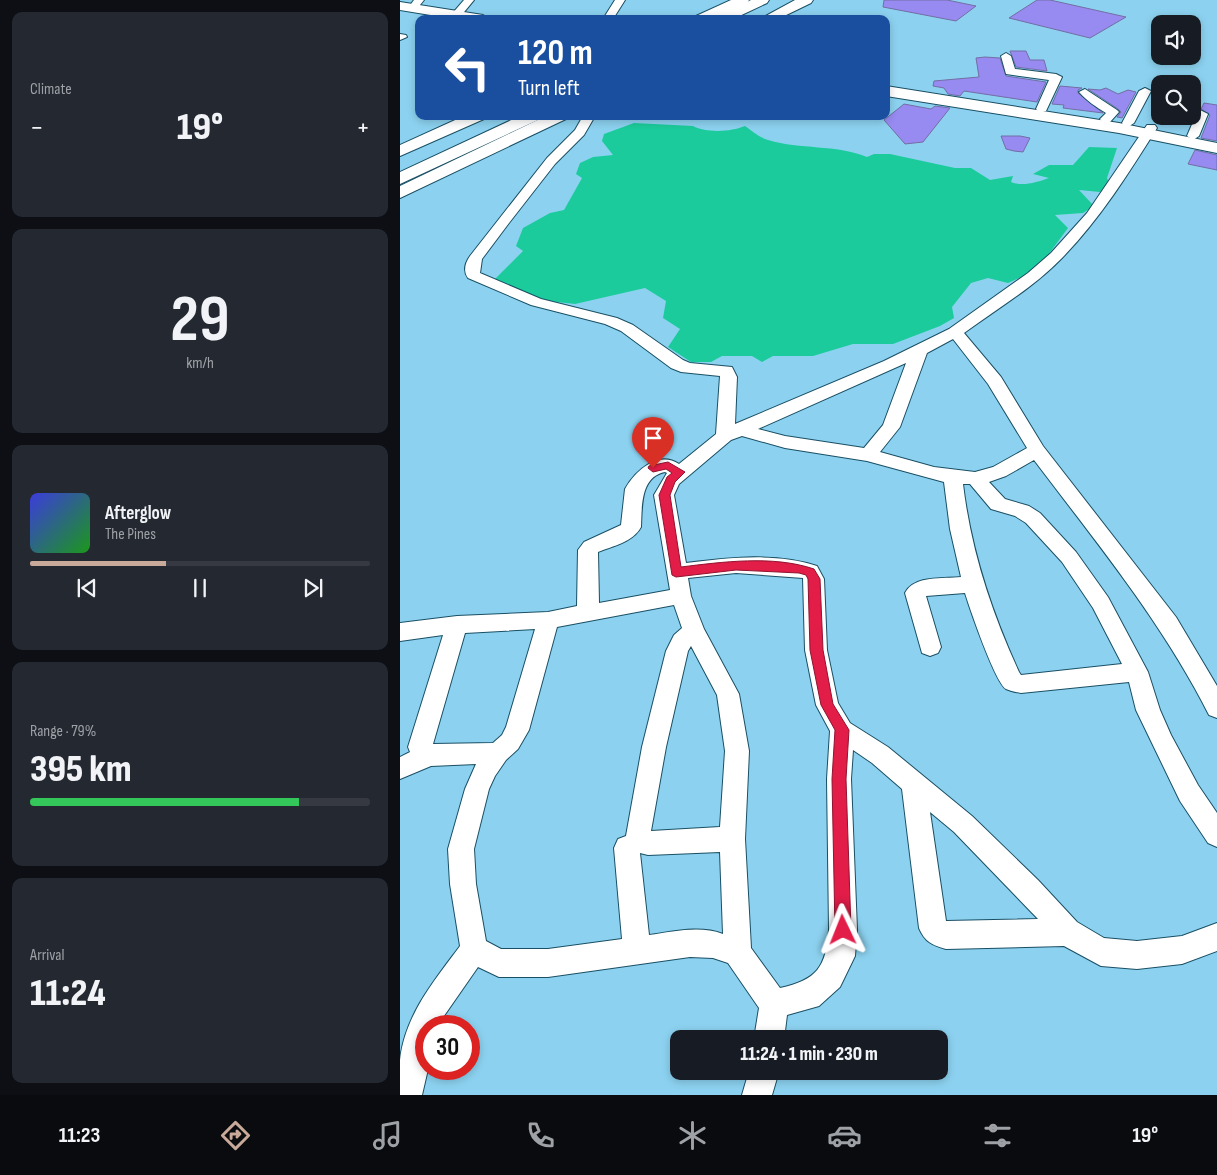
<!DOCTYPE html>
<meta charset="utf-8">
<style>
body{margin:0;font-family:"Sofia Sans Condensed",sans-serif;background:#242831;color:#f1f3f6;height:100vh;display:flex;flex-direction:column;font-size:19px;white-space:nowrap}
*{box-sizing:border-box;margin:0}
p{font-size:16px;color:#9ea1a6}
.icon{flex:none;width:28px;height:28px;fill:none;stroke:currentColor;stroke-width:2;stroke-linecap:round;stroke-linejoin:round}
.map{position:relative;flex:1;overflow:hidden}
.details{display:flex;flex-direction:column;gap:12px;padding:12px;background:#0d0f14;width:400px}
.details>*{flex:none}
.banner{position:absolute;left:15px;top:15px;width:475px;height:105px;border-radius:10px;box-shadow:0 2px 8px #0003;background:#1a4fa0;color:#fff;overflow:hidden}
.buttons{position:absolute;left:751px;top:15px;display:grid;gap:10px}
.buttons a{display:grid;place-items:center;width:50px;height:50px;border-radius:10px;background:#171b24;box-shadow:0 2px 8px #0003;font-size:25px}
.speed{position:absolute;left:15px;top:1015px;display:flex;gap:10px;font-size:25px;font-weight:700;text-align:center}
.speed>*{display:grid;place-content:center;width:65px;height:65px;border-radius:50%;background:#171b24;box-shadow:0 2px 8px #0003;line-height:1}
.speed .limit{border:8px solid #d22;background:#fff;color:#111}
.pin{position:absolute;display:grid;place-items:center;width:42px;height:42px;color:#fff;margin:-51px -21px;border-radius:50% 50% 50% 0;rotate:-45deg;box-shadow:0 0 5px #0007}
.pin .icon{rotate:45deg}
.me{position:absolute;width:55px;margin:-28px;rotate:358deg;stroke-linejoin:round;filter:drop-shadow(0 0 4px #0008)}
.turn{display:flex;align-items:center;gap:18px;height:105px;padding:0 20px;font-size:22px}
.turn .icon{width:65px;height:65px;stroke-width:2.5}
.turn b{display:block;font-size:35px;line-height:42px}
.big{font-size:38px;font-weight:800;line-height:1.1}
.details .card{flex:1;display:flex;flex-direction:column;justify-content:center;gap:8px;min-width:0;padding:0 18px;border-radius:10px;background:#242831}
.details .dial{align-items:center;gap:0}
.dial b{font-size:65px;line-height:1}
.song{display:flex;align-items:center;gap:15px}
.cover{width:60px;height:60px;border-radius:8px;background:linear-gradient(135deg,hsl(240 70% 55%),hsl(120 70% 35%))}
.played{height:5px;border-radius:2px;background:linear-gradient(90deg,#c9aa9a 40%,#363941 40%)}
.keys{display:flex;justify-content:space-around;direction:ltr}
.heat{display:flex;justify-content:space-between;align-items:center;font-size:28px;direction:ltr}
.charge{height:8px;border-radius:4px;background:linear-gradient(90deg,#34c759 79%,#363941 0)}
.trip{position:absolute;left:270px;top:1030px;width:278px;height:50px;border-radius:10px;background:#171b24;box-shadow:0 2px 8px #0003;font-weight:800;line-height:50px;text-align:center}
.dock{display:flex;height:80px;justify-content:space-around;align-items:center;background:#090b0e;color:#9ea1a6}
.dock .icon{width:35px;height:35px}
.dock .active{color:#c9aa9a}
.dock b{font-size:22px;color:#f1f3f6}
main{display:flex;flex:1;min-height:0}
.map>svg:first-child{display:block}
.water{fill:#1ccb9b}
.building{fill:#978af1;stroke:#736ea4}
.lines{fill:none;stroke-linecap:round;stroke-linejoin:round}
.street-casing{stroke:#194f64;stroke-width:2}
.secondary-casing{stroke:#194f64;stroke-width:2}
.primary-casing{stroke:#194f64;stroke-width:2}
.highway-casing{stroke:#194f64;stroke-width:2}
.street{fill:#fff;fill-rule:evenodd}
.secondary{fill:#fff;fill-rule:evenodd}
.primary{fill:#fff;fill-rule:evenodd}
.highway{fill:#fff;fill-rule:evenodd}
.route{fill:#e11d48;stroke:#92132f}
</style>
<main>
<section class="details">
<div class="card"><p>Climate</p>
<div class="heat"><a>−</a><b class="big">19°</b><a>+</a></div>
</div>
<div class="card dial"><b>29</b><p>km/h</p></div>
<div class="card">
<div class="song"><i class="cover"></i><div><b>Afterglow</b><p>The Pines</p></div></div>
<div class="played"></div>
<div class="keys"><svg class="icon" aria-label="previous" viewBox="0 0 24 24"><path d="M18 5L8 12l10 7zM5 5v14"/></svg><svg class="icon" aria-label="pause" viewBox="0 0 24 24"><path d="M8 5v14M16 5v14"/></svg><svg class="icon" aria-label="next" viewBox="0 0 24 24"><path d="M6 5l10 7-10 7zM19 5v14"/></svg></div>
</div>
<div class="card"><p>Range · 79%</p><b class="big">395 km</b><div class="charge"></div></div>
<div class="card"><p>Arrival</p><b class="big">11:24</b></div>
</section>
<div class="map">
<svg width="817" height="1095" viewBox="0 0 817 1095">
<rect width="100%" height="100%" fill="#8cd2f0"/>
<path class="water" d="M234,123L293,126C306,133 331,132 345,126C352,131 360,138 368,140C401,150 435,144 467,157L474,154H490L555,168H571L590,180L613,176L611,182C623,187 637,182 649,178L633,174L649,165H673L689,147L717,148L707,178L710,186L700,192L679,190L694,206L683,213L655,215L668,228L637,270L608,283L588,278L571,283L552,307L554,318L540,326L493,344H453L413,356H373L362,362L352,356H322L311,362H291L268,347L280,329L263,318L266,301L245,288L175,304L129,299L94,280L123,251L116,246L123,228L150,213L164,210L182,178L176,174L180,163L193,157L213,155L202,141L204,134Z"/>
<path class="building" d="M484,0H547L576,6L556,21L483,7Z
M637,0H650L726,17L690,38L609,18Z
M610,51H626L630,60H644L647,71L616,67Z
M585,57L600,58L606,76L646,82L637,102L564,91L560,96L548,94L544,88L533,86L534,81L579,77L576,58Z
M660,86L682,88L678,90V93L703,113L663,108L664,105L652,104Z
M706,88L718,94L728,90L736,92L722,118L717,117L721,112L718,109L688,89L700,90Z
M804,103L817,105V141L801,138L810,115L801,109Z
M504,104L531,109L535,106L550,108L523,142L505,144L484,120Z
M601,136H620L630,138L623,152L614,151L606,149Z
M795,150L817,155V170L788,164Z"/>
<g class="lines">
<g class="street-casing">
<path id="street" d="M14,0H24L16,10H10L8,8Z
M64,0H74L60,17H52L51,15Z
M215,0H225L213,19H203Z
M0,34L6,35L7,37L0,40Z
M606,53L611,56L615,69L656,74L662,77L646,111H638L636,109L649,80L606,74L601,56Z
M745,88L751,91L734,123L728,127L724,126L722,123L739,91Z
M685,89L717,110L719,112L710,122H702L700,119L706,113C696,107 687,101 679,92Z
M792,106L808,114L799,136L793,140L787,136L796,115L792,114Z
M183,116H195L184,135L155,164L109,223L82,259L80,273L141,299L217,318L233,325L283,360L290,363L332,367L337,377L335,424L484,361L549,329L628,273L651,253L687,213L747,125H755L757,128C728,174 700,219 662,258C634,287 597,309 564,333L601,377L643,446L776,617L817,686V718L809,715C762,622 696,542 634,460L606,476L589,482L605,499L629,506L640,513L676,552L708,597L748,672L760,710L771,735L798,785L817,813V847L808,843L780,801L736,710L729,682L621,693C616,692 610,691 606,689C595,682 570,609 565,593L526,596L541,647L538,653L530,656L522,653L505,593C514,575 543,579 561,577L550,529L544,482L467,461L385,448L342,436L331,440L279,484L274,495L286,563C328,558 376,552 417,566L424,579L427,650L438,703L450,723L488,747L572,816L638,880L677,922L704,938L737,941L782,936L817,923V951L782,964L737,969L701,966L664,946L546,949C532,945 525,942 519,928L502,789L472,763L453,750L451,779L457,930L455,956L440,987L419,1006L387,1015L384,1039H354L359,1008L328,963L313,958L290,957L148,977H99L78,967L37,1026H26V1069H28L22,1095H0C0,1084 0,1072 0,1060C5,1015 34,981 60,946L50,884L48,849L65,789L76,764L31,766L0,779V757L10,752L8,747L43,635L0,641V623L57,616L148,612L177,606L178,550L184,542L221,525L225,489C235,471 258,450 279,464L316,434L320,376L281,372L271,368L221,331L205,324L131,305L68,278C63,271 65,263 70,256L147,158L175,130ZM553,339L588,384L627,448L593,467L575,472L534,467L480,452L500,427L527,353ZM506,363L483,425L464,448L385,436L358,429ZM265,472L267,473L254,495L270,590L199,603L198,552C213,546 233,542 241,527C242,507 240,477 265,472ZM563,484H570L591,509L615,516L626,523L662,562L693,608L722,664L621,675L619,672C591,611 571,551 563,484ZM336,573L403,578L405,650L416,705L430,731L427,779L429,930C426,967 417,980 380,988L351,948L345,839L349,751L339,694L304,629L291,596L288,578ZM274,605L282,628L274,635L266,651L242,747L226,836L218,839L214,848L222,939L148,949H101L86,941L76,884L74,849L89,789L95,776L106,760L118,749L129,730L157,627ZM135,629L106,727L102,735L93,743L33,744L65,633ZM291,646L317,695L325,751L320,827L251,831L266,747L288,651ZM530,812L554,832L638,919L546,921ZM320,852L323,934C299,925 273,932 249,935L240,853L248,855Z
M349,1071H379L372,1095H342Z"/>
</g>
<g class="secondary-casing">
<path id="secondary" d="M331,0H349L347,3L313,19H294L296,16Z
M395,0H413L411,3L378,19H360Z
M64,116H86L84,119L0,156V145Z
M146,116H168L166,119L0,198V186Z"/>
</g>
<g class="primary-casing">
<path id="primary" d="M0,2L83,15L90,19H55L0,10Z
M486,86L719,123L817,143V153L719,133L486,96Z"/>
</g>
<g class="highway-casing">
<path id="highway" d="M351,0H369L367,3L333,19H315L317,16Z
M120,116H142L140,119L0,184V172Z"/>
</g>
<use href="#street" class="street"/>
<use href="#secondary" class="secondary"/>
<use href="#primary" class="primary"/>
<use href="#highway" class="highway"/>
</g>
<path class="route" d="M268,462L285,472L275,482L270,495L281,567C322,562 373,555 414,569L420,579L423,650L433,704L449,730L446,779L451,930L449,935L443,938L438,935L435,930L432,779L435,730L421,705L410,650L408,579L406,575L399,573L336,570L276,577L272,575L259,495L267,477L272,473L266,469L253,472L248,468L249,466Z"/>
</svg>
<div class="buttons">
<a><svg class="icon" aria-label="sound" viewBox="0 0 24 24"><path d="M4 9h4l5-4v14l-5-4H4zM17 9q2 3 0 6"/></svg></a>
<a><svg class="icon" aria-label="search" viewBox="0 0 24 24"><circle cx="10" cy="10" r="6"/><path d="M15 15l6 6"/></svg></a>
</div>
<div class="speed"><div class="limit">30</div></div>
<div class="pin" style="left:253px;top:468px;background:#d93025"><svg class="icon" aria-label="arrive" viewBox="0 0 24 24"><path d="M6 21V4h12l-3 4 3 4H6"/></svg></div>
<svg class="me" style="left:443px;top:930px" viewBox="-20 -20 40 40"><path d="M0-17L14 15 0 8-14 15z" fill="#e11d48" stroke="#fff" stroke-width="4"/></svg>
<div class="trip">11:24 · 1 min · 230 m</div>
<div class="banner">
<div class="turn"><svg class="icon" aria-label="left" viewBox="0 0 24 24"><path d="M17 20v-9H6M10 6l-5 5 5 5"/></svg><div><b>120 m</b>Turn left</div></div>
</div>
</div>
</main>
<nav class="dock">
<b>11:23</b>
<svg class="icon active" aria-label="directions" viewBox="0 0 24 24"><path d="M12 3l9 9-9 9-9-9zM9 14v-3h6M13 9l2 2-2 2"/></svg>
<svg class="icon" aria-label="music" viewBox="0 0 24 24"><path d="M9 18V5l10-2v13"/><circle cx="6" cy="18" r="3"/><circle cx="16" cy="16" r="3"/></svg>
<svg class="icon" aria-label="phone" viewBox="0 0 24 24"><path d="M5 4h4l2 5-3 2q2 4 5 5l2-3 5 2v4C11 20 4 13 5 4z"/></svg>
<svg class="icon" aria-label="climate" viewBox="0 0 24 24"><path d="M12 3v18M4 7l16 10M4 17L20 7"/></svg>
<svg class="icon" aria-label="car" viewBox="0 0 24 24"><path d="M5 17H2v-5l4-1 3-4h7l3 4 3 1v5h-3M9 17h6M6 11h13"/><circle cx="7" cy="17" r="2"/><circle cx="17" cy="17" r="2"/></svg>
<svg class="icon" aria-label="filters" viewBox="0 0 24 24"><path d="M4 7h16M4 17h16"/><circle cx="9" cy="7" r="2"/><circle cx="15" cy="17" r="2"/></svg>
<b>19°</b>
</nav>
